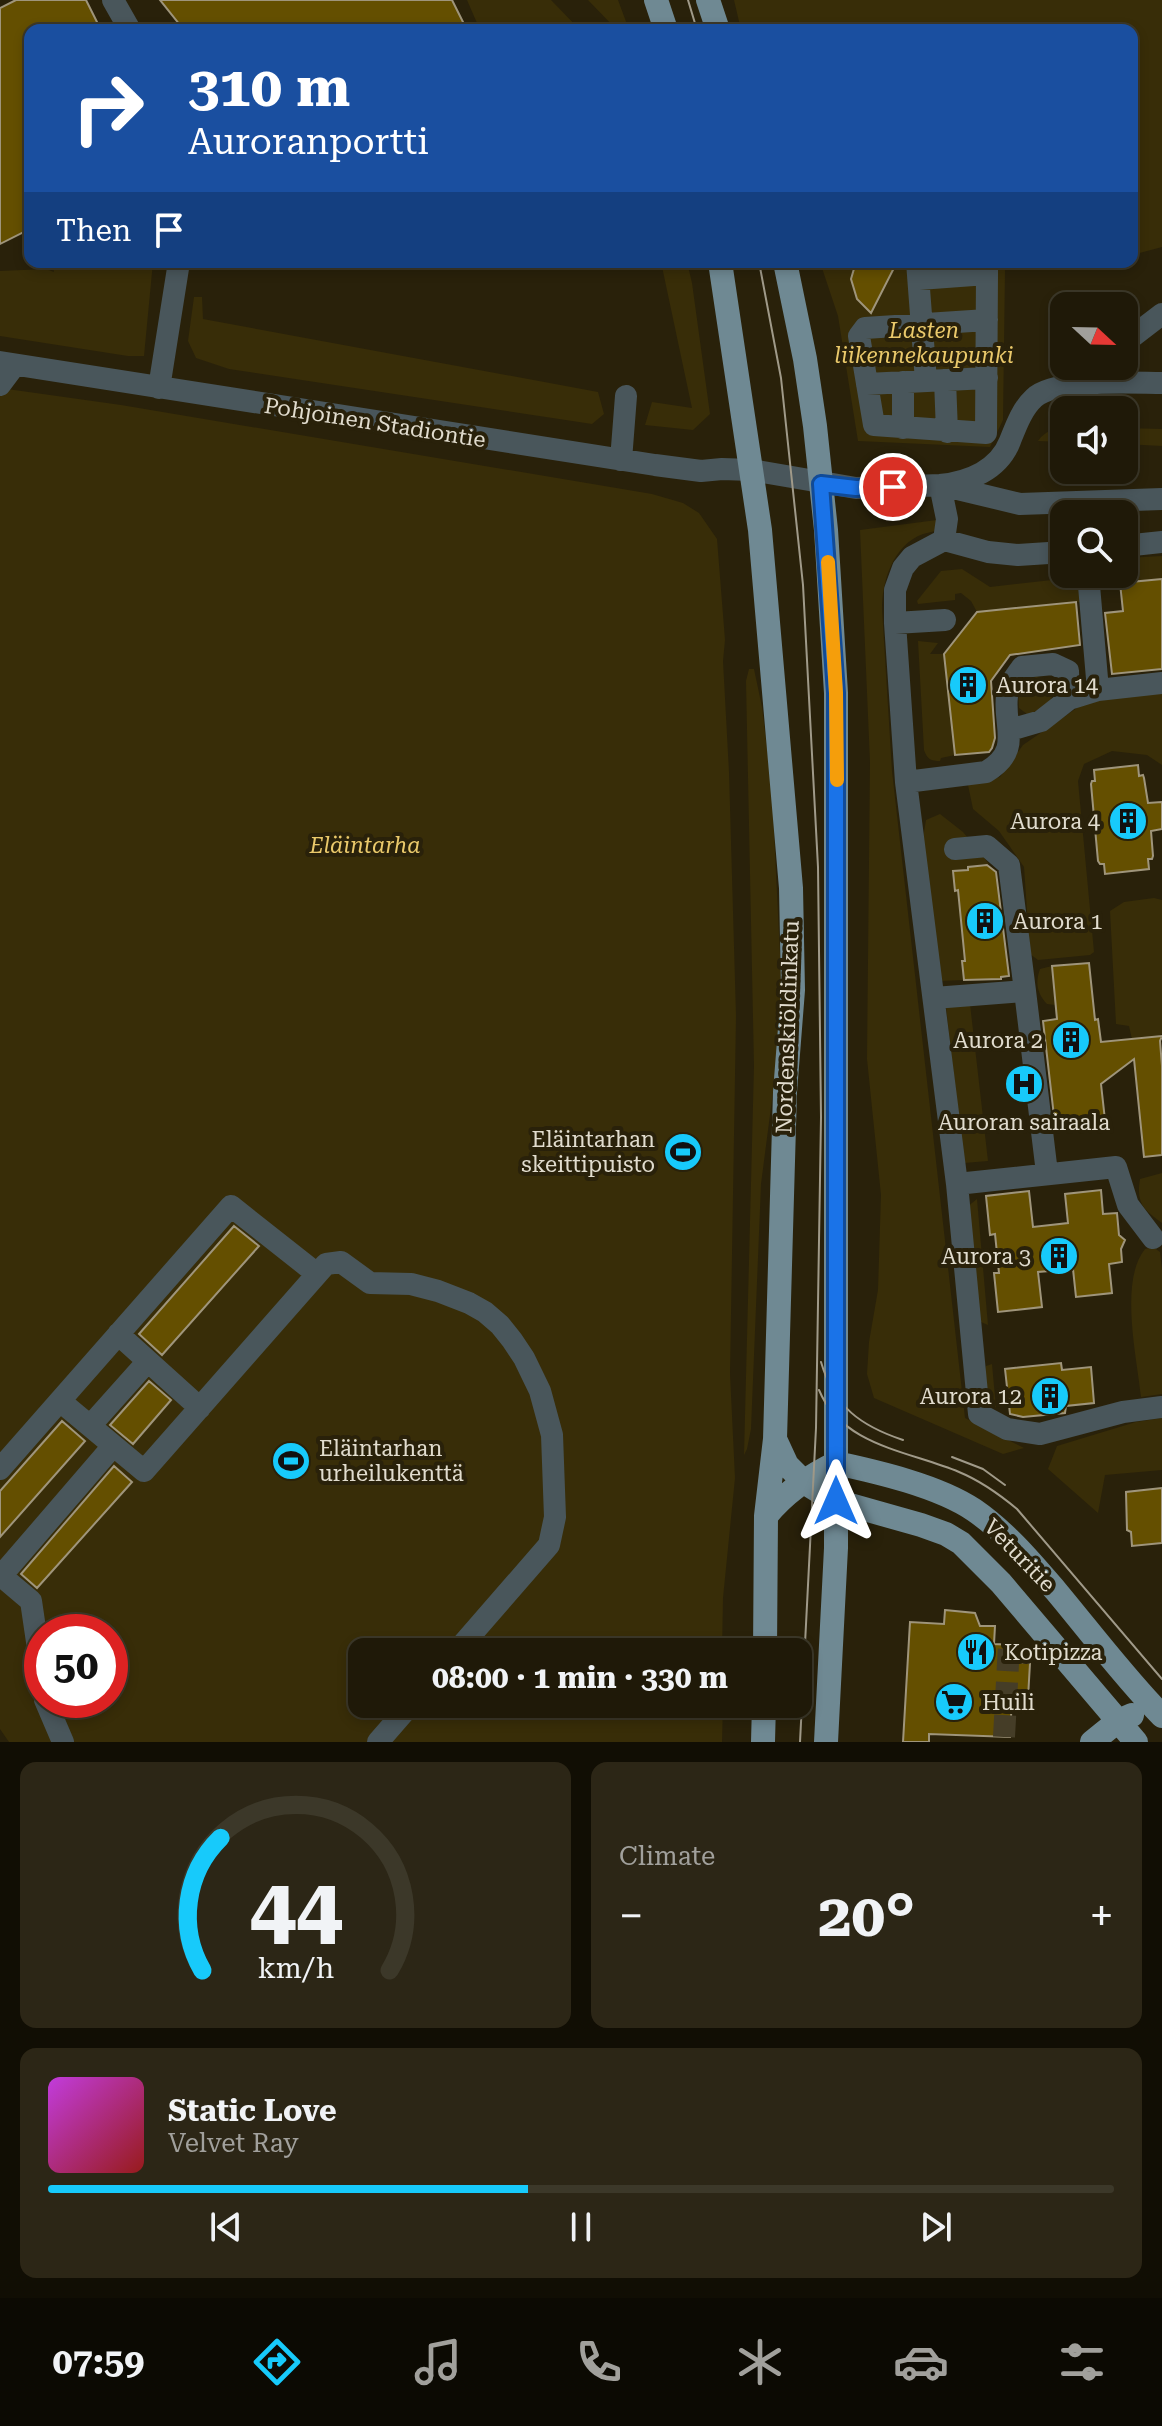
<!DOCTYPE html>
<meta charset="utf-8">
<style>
body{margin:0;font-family:"Roboto Serif",serif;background:#2c2616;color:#f1f3f6;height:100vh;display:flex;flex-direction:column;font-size:30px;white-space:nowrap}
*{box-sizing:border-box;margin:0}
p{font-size:26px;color:#a1a09c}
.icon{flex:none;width:44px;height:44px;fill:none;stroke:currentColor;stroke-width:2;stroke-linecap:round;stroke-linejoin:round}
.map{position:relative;height:1742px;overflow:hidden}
.sheet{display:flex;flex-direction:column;gap:20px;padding:20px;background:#110e04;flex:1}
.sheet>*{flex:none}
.top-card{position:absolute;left:24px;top:24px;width:1114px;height:244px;border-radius:16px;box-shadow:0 4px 12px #0003,0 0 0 2px #3c3829;background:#1a4fa0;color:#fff;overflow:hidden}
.needle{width:52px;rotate:112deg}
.tools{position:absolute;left:1050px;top:292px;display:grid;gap:16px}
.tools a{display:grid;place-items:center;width:88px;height:88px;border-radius:16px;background:#1f1908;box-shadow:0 4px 12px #0003,0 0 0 2px #3c3829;font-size:40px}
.speed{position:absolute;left:24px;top:1614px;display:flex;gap:16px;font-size:40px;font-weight:700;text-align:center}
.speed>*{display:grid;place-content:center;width:104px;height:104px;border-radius:50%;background:#1f1908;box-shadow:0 4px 12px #0003,0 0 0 2px #3c3829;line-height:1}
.speed .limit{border:12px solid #d22;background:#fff;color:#111}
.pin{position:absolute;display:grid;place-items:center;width:68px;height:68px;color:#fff;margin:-34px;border:4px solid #fff;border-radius:50%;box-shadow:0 2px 8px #0007}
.me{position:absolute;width:88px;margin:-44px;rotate:0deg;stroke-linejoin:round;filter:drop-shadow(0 0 6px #0008)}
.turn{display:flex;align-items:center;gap:28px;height:168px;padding:0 32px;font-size:36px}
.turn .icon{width:104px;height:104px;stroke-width:2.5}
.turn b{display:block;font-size:56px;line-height:68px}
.then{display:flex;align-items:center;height:76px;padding:0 32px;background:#0003;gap:16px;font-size:30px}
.big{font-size:60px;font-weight:700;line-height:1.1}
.sheet .widget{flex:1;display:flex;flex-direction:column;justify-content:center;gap:12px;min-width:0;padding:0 28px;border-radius:16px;background:#2c2616}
.sheet .dial{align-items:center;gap:0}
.dial svg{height:208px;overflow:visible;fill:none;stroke:#3c3829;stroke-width:7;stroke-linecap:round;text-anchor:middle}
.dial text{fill:#f1f3f6;stroke:none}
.song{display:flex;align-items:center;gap:24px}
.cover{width:96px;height:96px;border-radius:12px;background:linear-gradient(135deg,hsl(290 70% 55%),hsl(0 70% 35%))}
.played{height:8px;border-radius:4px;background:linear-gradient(90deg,#17cafb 45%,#3c3829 45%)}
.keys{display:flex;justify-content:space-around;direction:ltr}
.heat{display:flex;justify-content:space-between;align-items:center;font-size:44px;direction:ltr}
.sheet .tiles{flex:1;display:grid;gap:20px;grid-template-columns:1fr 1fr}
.widget:last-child{grid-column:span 2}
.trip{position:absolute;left:348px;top:1638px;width:464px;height:80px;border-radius:16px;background:#1f1908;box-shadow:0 4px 12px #0003,0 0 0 2px #3c3829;font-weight:700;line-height:80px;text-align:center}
.tab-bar{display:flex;height:128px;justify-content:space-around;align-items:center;background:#0c0a03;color:#a1a09c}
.tab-bar .icon{width:56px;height:56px}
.tab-bar .selected{color:#17cafb}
.tab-bar b{font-size:36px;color:#f1f3f6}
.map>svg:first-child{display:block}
.green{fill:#382d08;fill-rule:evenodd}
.building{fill:#644f00;stroke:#9f957b;stroke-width:2}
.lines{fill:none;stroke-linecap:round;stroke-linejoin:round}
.minor-tunnel{stroke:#453d27;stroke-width:22;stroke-dasharray:22 11;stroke-linecap:butt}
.minor{stroke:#49565b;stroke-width:22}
.major{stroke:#6f8993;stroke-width:24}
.tram{stroke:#a09a89;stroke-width:2}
.route-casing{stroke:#114b97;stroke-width:20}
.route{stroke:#1a73e8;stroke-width:14}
.slow{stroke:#f59e0b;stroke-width:14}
.labels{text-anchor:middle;stroke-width:8;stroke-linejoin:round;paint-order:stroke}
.park-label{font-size:22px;font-style:italic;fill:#eac96b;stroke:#29210a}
.street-label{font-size:22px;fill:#e1dcce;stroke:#29210a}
.poi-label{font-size:22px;fill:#e1dcce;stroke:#29210a;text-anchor:start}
</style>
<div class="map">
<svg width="1162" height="1742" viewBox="0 0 1162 1742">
<rect width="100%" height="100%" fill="#29210a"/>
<path class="green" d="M467,0H551L580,30H480Z
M588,0H618L628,27L617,30Z
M734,0H1162V247L1132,255V30H741Z
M52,262H153L144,356H128L0,336V271L46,269L54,272Z
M661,262H687L692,283L710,414L693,430L645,425L652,402L692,408Z
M820,262H1056H1040L1005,270L1003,420L990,447L858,441L838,316Z
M194,297H202L203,319L598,392L604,414L592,424L229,369L196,358L188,341Z
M0,388L121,405L652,494L683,503L699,513L717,539L725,640L723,661L729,772L736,1016L730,1374L735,1478L723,1598L722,1652H362V1704H723L722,1742H9L0,1729ZM42,1632H110V1700H42Z
M1064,428V442L1038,441C1045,431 1053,429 1064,428Z
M1124,428L1162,429V446L1124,444Z
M937,520L935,531C931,532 927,533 923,534C893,545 882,581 882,609L892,771L965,1418L1024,1448L1003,1454L874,1398L867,1374L869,1342L878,1290L881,1195L867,1059L870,762L860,530Z
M1162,556V579L1120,583L1119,574H1124L1125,558Z
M962,569L990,587L1079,577L1080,602L977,612L971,601L961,593L955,594V600L918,604L917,601L941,571Z
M918,641L938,643L930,654H944L955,755L941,758L940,761C931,761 927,759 924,750Z
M749,669H754L762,707L772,791L781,975L780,1038L761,1184L751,1429L747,1449L744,1455L754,1066L746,681Z
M1036,676C1070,684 1049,710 1027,714L1019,708C1018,688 1016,684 1036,676Z
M1162,691V765L1147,755L1112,751L1084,764L1078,781L1094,952L1090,955L1038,960L1030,954L1024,867L999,831L973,809L968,785L1000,777L1023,745L1090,699Z
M940,814L963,832L989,864L969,866L955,890H958L965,961H962L964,980L939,981L922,844L926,820Z
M1154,898L1162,900V1034L1159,1036L1132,1039L1129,1026L1116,1024L1110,911L1124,902Z
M1052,966L1055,1005L1047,1004C1037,993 1035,983 1040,969Z
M970,1004L988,1161L964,1163L946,1007Z
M1162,1173V1223C1143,1209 1136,1203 1140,1179Z
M977,1199L988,1325L981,1322L977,1316L967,1207Z
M1153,1247L1160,1252L1162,1270V1394L1141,1397C1137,1358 1119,1281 1145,1249Z
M992,1364L996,1408C987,1395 983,1381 986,1366Z
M1162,1418V1470L1105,1475L1098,1513L1048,1469L1057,1446L1136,1422Z"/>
<path class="building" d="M16,0H86L101,30H30V229L0,244V8Z
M160,0H452L467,30H184Z
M856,262H897L871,313L857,299L851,279Z
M1162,579V669L1112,674L1105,613L1123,611L1120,583Z
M1076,602L1080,645L1010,655L991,681L995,738L992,748L989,752L955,755L944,654L977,612Z
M1138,765L1139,776L1143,775L1144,778L1148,803L1162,802V829L1151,831L1153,856L1152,859H1148L1149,869L1105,874L1104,864H1100L1098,861L1091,784L1092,781H1095L1094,770Z
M987,865L996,872L1009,976L1001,977V979L964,980L962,961H965L958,890L955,891L953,871L968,870V867Z
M1089,963L1095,1020L1098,1019L1101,1042L1162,1036L1160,1041L1162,1066V1155L1144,1157L1134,1059L1101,1084L1105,1120L1055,1125L1043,1021L1057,1019L1052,966Z
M1101,1190L1103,1214L1117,1213L1119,1235L1125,1240L1121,1249L1122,1262L1109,1264L1112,1293L1076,1297L1073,1269L1038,1272L1042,1307L998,1312L994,1273H999L995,1234L990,1235L986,1196L1029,1191L1033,1227L1068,1223L1065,1194Z
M234,1226L259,1246L162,1355L139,1334Z
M1061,1363L1062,1370L1091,1367L1094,1403L1066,1406L1065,1413L1023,1417L1010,1414L1005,1369Z
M149,1381L171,1400L133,1444L110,1425Z
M62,1421L85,1441L0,1537V1491Z
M114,1466L132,1482L37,1588L21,1574Z
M1162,1488V1543L1132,1546L1131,1532L1127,1530L1126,1492Z
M945,1610L975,1613L980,1626H995L994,1644L1015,1645V1662L1030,1663L1028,1698L1012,1697L1010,1737L929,1734V1742H903L910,1622L944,1624Z"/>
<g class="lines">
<path class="minor-tunnel" d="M1004,1737L1009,1645"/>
<path class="minor" d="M113,0L130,30
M917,262L926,381
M987,262V274L986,433L874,425L859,336L865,328L987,320
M919,279L987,274
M1124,343L1162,314
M0,362L655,465L701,471L722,469L751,470L856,488L940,485C969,482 999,470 1010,441C1016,426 1022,409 1034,398C1055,378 1133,383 1162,383
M945,380L947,432
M903,382V428
M867,384L987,378
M0,385L15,365
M159,388L179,262
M621,460L626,396
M940,485L947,519L944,540L912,557L903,568L895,590V623L906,782L957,1184L979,1414L1007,1429L1040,1434L1123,1412L1162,1407
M945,486L1020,504L1162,499
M944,540L988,552L1018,555L1064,552
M1124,546L1162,542
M1088,574L1098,690
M895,623L945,620
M1010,730L1041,721L1069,699L1098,690L1162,683
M906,782L986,772C1023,750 1003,727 1007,696C1008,685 1016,676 1022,667L1053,664L1068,671L1069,699
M955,849L987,846L1009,865L1025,991
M934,998L1025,991L1047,1173
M957,1184L1116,1167L1128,1205L1153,1238
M118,1334L200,1408
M60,1401L144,1471L326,1264L341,1262L370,1283L411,1284L438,1291L469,1303L485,1312L500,1325L512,1340L524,1358L540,1391L552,1435L555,1517L549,1545L456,1652
M90,1426L148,1361
M0,1469L231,1206L317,1274
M0,1575L31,1601L42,1676
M1,1576L113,1446
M45,1700L63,1742
M378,1742L411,1704"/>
<path class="major" d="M656,0L666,30
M708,0L718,30
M720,262L760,530L791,888L793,990L785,1092L775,1439L766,1516L765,1652
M785,262L805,359L815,426L826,530L836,693V1548L826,1742
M775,1439L787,1465L804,1482L820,1492L836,1501L921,1525L946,1534L961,1543L1001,1583L1136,1742
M766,1516C785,1493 809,1476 836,1463C878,1472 938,1486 974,1510C1006,1532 1031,1562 1056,1591C1091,1633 1124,1677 1162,1716
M763,1742L764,1704
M1092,1742L1118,1721L1132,1715"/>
<path class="tram" d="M688,0L697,30
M759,262L781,378L803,585L818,867L821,1117L816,1428L800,1742
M821,1362C834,1407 861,1426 903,1440
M819,1390C842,1446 909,1451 959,1472C981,1481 999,1494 1017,1509L1162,1679
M952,1457L983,1469L1005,1485"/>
</g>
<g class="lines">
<g class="route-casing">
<path id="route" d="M836,1501V693L821,484L856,488L893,487"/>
</g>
<use href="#route" class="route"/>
<path class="slow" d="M828,562L836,693L837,780"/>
</g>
<defs>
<g id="building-disc" transform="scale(2)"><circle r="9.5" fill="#17cafb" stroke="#29210a"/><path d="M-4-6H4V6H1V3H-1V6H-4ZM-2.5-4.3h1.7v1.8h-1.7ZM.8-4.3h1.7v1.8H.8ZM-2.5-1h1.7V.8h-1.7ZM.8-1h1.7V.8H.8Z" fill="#111"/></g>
<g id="hospital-disc" transform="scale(2)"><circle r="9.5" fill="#17cafb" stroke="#29210a"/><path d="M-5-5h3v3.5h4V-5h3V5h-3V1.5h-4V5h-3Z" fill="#111"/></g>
<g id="stadium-disc" transform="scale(2)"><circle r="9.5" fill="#17cafb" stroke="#29210a"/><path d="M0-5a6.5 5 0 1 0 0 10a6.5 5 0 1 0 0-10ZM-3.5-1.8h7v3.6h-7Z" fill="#111"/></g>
<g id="restaurant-disc" transform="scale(2)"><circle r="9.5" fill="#17cafb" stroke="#29210a"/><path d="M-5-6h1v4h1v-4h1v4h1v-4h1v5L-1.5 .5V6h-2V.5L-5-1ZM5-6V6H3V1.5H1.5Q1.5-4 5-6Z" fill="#111"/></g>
<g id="supermarket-disc" transform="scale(2)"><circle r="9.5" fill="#17cafb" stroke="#29210a"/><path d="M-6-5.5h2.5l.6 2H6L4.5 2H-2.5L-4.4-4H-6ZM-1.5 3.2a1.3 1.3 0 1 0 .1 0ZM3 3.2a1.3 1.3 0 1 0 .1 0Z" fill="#111"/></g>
</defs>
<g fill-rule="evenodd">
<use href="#building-disc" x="968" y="685"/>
<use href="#building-disc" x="1128" y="821"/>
<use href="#building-disc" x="985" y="921"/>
<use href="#building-disc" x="1071" y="1040"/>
<use href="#hospital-disc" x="1024" y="1084"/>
<use href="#stadium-disc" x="683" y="1152"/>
<use href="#building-disc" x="1059" y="1256"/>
<use href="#building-disc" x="1050" y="1396"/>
<use href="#stadium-disc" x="291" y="1461"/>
<use href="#restaurant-disc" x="976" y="1652"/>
<use href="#supermarket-disc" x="954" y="1702"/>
</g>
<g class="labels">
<g class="park-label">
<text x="924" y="338">Lasten<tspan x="924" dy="25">liikennekaupunki</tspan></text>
<text x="365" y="853">Eläintarha</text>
</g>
<g class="street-label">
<text transform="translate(375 422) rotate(9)" y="8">Pohjoinen Stadiontie</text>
<text transform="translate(787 1027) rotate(-88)" y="8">Nordenskiöldinkatu</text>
<text transform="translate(1020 1555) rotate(46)" y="8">Veturitie</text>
</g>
<g class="poi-label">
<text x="996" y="693">Aurora 14</text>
<text x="1100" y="829" text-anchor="end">Aurora 4</text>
<text x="1013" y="929">Aurora 1</text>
<text x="1043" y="1048" text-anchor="end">Aurora 2</text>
<text x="1024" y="1130" text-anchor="middle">Auroran sairaala</text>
<text x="655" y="1147" text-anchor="end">Eläintarhan<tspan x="655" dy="25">skeittipuisto</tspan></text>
<text x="1031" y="1264" text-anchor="end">Aurora 3</text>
<text x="1022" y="1404" text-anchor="end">Aurora 12</text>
<text x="319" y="1456">Eläintarhan<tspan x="319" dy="25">urheilukenttä</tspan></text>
<text x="1004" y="1660">Kotipizza</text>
<text x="982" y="1710">Huili</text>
</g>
</g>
</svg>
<div class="tools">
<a><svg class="needle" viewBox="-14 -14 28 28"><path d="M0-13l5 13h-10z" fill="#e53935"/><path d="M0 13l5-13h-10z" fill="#a1a09c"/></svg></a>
<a><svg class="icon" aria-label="sound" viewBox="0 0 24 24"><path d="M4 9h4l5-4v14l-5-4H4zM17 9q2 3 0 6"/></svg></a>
<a><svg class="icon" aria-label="search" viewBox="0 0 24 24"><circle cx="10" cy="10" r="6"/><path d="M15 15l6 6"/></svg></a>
</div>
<div class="speed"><div class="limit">50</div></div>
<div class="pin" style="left:893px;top:487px;background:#d93025"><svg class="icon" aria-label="arrive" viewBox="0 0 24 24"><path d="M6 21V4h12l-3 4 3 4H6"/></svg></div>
<svg class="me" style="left:836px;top:1501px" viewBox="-20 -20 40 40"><path d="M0-17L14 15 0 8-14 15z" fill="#1a73e8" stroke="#fff" stroke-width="4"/></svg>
<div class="trip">08:00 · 1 min · 330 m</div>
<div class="top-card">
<div class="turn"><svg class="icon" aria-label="right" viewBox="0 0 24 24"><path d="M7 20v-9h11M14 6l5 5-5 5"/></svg><div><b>310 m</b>Auroranportti</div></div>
<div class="then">Then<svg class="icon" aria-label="arrive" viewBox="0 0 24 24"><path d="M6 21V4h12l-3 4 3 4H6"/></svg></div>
</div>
</div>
<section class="sheet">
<div class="tiles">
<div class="widget dial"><svg viewBox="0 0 100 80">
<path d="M14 69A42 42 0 1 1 86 69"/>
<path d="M14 69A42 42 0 0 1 21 18" stroke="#17cafb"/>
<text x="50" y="56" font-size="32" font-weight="700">44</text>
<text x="50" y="72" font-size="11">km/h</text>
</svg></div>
<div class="widget"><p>Climate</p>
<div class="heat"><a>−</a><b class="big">20°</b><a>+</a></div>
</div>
<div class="widget">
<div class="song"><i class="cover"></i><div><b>Static Love</b><p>Velvet Ray</p></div></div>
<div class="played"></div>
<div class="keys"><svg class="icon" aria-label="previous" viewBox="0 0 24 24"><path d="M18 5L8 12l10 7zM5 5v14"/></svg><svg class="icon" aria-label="pause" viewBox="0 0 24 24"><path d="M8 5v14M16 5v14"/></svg><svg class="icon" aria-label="next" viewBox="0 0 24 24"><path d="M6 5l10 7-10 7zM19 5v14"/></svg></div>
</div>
</div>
</section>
<nav class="tab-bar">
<b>07:59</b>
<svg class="icon selected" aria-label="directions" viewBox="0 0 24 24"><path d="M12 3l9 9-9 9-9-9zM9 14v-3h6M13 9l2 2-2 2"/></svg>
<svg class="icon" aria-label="music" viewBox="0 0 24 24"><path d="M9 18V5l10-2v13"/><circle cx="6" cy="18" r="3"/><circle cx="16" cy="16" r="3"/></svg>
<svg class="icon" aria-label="phone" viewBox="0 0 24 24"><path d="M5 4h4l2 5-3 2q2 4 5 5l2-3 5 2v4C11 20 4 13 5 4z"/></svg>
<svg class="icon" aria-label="climate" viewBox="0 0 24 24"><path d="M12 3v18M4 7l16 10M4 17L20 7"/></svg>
<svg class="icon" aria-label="car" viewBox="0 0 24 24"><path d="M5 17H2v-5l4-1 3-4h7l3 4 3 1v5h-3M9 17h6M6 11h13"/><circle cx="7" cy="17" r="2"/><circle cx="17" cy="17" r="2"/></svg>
<svg class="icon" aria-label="filters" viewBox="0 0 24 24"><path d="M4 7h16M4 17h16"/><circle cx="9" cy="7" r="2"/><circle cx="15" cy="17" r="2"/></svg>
</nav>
